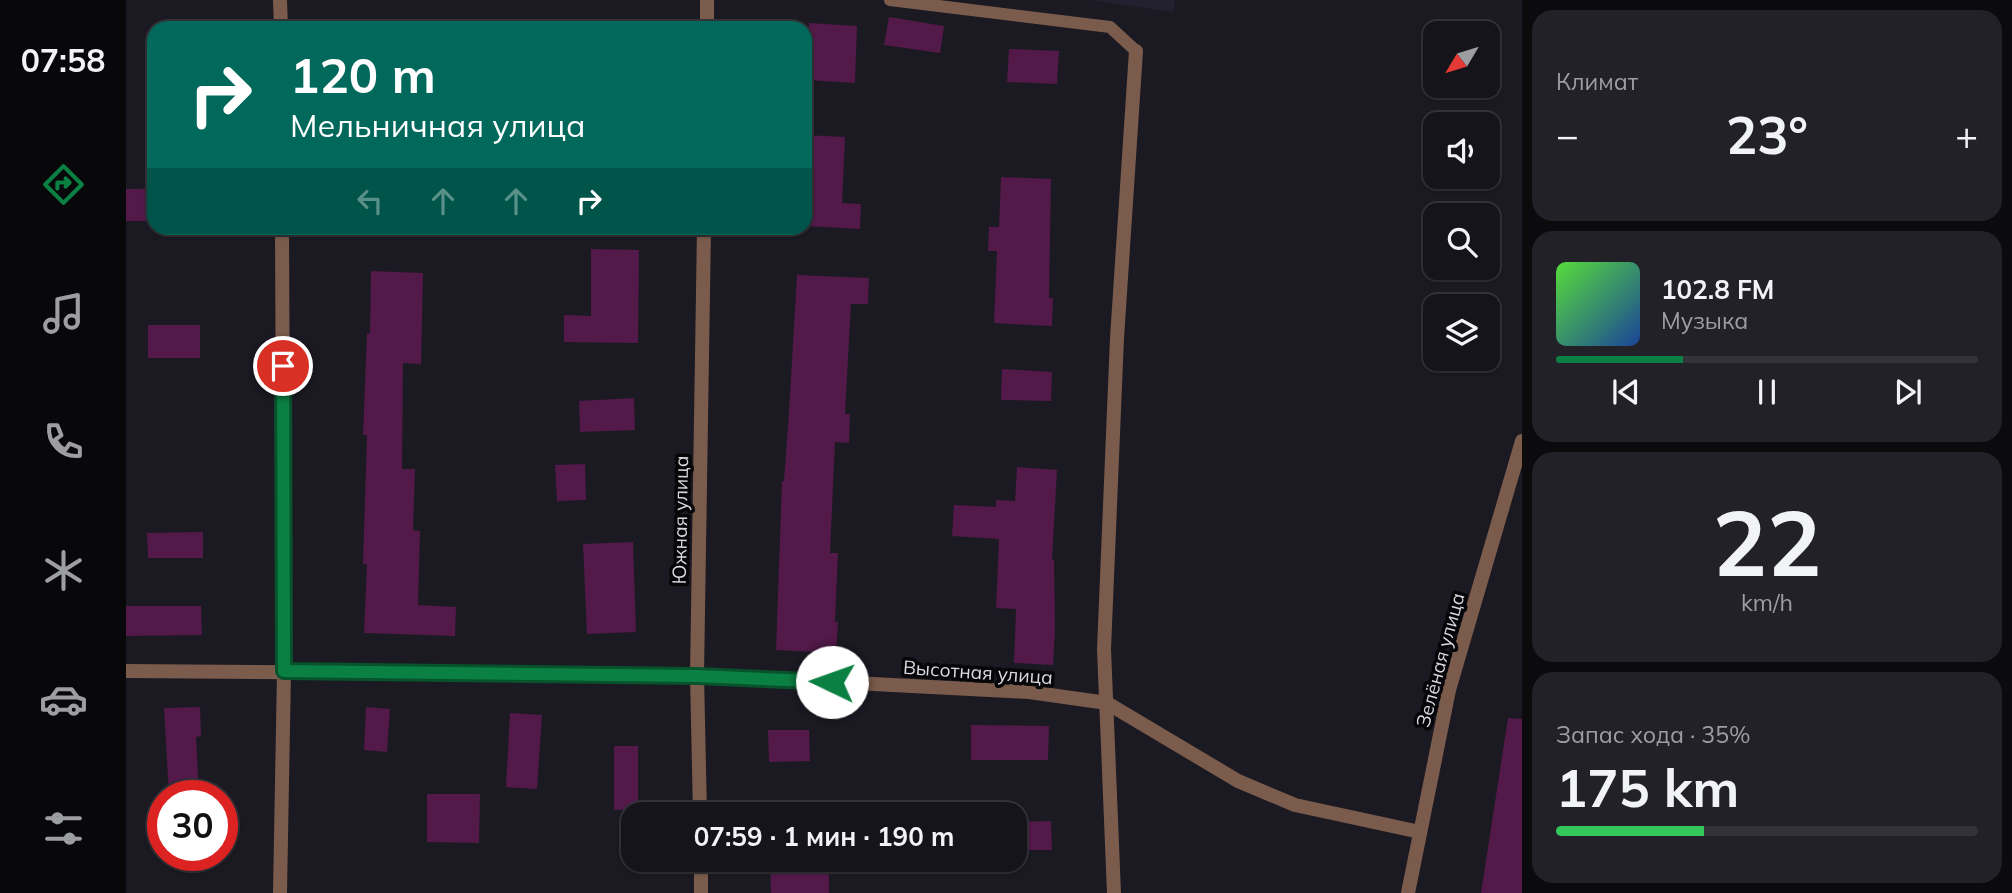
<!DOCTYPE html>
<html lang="ru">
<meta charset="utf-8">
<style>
body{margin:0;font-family:Mulish,sans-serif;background:#212127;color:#f1f3f6;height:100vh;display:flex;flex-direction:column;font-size:26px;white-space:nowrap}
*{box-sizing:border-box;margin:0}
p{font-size:23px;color:#9d9ea2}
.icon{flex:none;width:38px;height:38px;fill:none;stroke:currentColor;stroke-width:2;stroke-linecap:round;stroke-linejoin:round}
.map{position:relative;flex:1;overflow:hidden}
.sheet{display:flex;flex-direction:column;gap:10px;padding:10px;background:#0b0b0e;width:490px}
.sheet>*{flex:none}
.hud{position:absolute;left:21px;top:21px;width:665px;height:214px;border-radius:21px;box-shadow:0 2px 5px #0004,0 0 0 2px #333339;background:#00695c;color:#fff;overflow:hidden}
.needle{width:46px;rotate:232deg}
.controls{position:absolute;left:1297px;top:21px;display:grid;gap:14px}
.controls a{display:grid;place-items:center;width:77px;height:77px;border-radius:14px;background:#14141a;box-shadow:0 2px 5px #0004,0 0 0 2px #333339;font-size:35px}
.speed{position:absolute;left:21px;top:780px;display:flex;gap:14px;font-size:35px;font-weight:700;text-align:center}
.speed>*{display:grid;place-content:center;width:91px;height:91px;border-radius:50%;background:#14141a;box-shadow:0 2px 5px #0004,0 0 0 2px #333339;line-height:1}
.speed .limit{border:10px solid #d22;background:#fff;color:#111}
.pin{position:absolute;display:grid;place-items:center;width:60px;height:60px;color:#fff;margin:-30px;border:4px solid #fff;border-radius:50%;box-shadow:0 2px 7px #0007}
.me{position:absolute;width:77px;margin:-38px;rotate:273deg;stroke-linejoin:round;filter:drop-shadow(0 0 5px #0008)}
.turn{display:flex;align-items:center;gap:24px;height:147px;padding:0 28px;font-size:32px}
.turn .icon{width:91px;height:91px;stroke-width:2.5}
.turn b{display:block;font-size:49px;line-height:60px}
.lanes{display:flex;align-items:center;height:66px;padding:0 28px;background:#0003;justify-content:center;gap:35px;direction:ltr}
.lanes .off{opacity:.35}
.big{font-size:52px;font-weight:700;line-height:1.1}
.sheet .tile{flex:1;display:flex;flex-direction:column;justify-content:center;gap:10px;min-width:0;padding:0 24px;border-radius:21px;background:#212127}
.sheet .dial{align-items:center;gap:0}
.dial b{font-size:91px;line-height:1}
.song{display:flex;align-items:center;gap:21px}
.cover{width:84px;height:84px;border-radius:10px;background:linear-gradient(135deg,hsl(110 70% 55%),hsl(220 70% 35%))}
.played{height:7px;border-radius:4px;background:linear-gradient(90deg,#0b8043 30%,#333339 30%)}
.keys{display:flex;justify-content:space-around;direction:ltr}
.heat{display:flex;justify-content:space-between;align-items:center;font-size:38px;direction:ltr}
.charge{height:10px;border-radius:5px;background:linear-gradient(90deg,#34c759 35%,#333339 0)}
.trip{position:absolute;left:495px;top:802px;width:406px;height:70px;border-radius:21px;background:#14141a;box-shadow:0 2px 5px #0004,0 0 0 2px #333339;font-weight:700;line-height:70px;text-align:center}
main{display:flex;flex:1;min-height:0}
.menu{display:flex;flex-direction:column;width:126px;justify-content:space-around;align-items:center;background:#08080a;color:#9d9ea2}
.menu .icon{width:49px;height:49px}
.menu .current{color:#0b8043}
.menu b{font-size:32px;color:#f1f3f6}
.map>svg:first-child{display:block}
.built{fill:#23212f}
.building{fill:#521949}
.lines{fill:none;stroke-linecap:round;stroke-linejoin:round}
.service{stroke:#7b5c4c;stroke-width:12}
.minor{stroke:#7b5c4c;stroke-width:14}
.tertiary{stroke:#7b5c4c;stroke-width:14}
.route-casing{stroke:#07532c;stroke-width:18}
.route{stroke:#0b8043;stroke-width:12}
.labels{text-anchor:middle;stroke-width:7;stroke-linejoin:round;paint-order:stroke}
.street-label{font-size:19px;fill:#dad9df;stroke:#060609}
</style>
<main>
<nav class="menu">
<b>07:58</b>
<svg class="icon current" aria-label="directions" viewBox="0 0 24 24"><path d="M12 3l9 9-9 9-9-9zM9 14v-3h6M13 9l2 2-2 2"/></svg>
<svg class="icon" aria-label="music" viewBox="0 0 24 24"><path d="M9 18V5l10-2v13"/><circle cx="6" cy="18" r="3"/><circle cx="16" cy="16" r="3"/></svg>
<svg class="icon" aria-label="phone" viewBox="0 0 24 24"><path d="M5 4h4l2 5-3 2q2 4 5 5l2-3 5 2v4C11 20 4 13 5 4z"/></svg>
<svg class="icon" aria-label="climate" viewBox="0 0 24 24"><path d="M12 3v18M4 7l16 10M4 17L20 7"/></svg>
<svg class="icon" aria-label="car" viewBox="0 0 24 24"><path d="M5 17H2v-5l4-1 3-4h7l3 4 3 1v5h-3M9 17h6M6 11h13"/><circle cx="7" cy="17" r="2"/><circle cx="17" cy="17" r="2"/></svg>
<svg class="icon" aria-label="filters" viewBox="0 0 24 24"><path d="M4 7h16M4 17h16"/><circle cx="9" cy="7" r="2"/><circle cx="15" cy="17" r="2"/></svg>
</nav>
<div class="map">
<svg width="1396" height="893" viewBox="0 0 1396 893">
<rect width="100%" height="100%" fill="#1b1a23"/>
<path class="built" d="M965,0H1049L1047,12Z"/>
<path class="building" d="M763,17L818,26L814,53L758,45Z
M683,23L731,26L729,83L681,80Z
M883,49L933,51L931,84L881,82Z
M679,135L719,137L716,203L735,204L734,229L679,226Z
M875,177L925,179L923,298H927L926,326L868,323L871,251H862L863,227H873Z
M0,189H28V221H0Z
M465,249L513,250L512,343L438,342V315L465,316Z
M245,271L297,273L295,364L277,363L276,469H289L287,530L294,531L292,605L330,607L329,636L238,633L241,564H237L241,435H237L241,333L244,334Z
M671,275L743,278L742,304H725L719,414H724L723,443L709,442L704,553H712L709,622H712L710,653L650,650L656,481H658L663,412Z
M22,325H74V358H22Z
M876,369L926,372L925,401L875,400Z
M508,398L509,430L454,432L453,401Z
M459,464L460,500L431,501L429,465Z
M891,467L931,470L926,560H928L929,629L927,665L888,663L890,609L870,608L873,539L826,536L828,505L870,507V500L889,501Z
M77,532V558H22L21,533Z
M507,542L510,632L461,634L457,544Z
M0,606H75L76,635L0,636Z
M74,707L75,736L70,737L73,796H43L38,708Z
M240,707L264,709L261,752L238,750Z
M384,713L416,715L411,789L380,787Z
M1382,718L1396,719V893H1355Z
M845,725L923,726L922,760H845Z
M642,730H683L684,761L643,762Z
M488,746H512V809L488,810Z
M301,794H354L353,843L301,842Z
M925,821L926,850H889V822Z
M644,859H703V893H645Z"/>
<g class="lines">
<path class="service" d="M764,0L984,27L1010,51"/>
<path class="minor" d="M154,0L155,28
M581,28V0
M0,671L571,675L903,692L981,703L1112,781L1169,805L1294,832
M574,814L571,675L578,228
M575,859V893
M154,893L158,672L156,228
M988,893L978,649L991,338L1010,51"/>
<path class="tertiary" d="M1282,893L1323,690L1396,441"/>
</g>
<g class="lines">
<g class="route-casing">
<path id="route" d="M157,366L158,671L571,676L706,682"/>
</g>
<use href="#route" class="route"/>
</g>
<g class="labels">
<g class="street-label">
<text transform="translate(554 520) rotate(-89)" y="7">Южная улица</text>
<text transform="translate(1314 660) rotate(-75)" y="7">Зелёная улица</text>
<text transform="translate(852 672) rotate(4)" y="7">Высотная улица</text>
</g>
</g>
</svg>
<div class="controls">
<a><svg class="needle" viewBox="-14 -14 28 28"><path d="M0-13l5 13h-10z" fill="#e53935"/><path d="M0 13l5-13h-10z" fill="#9d9ea2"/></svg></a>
<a><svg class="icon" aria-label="sound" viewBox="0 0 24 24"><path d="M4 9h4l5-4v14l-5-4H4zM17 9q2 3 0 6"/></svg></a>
<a><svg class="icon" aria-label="search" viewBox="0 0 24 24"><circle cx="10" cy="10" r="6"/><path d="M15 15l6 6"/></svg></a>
<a><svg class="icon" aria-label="layers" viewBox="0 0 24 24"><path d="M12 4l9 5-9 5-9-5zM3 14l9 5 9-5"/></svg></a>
</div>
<div class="speed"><div class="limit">30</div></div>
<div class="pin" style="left:157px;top:366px;background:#d93025"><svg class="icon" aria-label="arrive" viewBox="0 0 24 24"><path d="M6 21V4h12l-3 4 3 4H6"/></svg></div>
<svg class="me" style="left:706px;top:682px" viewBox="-20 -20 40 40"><circle r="19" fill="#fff"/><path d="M0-13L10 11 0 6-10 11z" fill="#0b8043"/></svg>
<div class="trip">07:59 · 1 мин · 190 m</div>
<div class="hud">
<div class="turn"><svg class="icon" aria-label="right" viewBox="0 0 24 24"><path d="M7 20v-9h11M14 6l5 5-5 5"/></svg><div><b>120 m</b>Мельничная улица</div></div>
<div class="lanes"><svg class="icon off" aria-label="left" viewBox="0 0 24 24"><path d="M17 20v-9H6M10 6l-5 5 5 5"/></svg><svg class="icon off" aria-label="ahead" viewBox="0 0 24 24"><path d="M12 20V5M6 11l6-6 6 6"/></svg><svg class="icon off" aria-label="ahead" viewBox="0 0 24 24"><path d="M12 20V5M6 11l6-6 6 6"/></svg><svg class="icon" aria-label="right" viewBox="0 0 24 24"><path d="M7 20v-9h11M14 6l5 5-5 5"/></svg></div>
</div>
</div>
<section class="sheet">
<div class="tile"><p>Климат</p>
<div class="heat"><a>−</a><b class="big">23°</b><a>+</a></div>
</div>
<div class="tile">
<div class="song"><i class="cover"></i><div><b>102.8 FM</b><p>Музыка</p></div></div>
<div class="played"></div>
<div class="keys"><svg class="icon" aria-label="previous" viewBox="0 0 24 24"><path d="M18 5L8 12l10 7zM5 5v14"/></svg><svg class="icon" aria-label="pause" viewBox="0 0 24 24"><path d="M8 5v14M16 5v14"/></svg><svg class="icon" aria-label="next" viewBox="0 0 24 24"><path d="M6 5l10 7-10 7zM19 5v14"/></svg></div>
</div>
<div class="tile dial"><b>22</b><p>km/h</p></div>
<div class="tile"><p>Запас хода · 35%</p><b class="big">175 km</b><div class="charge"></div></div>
</section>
</main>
